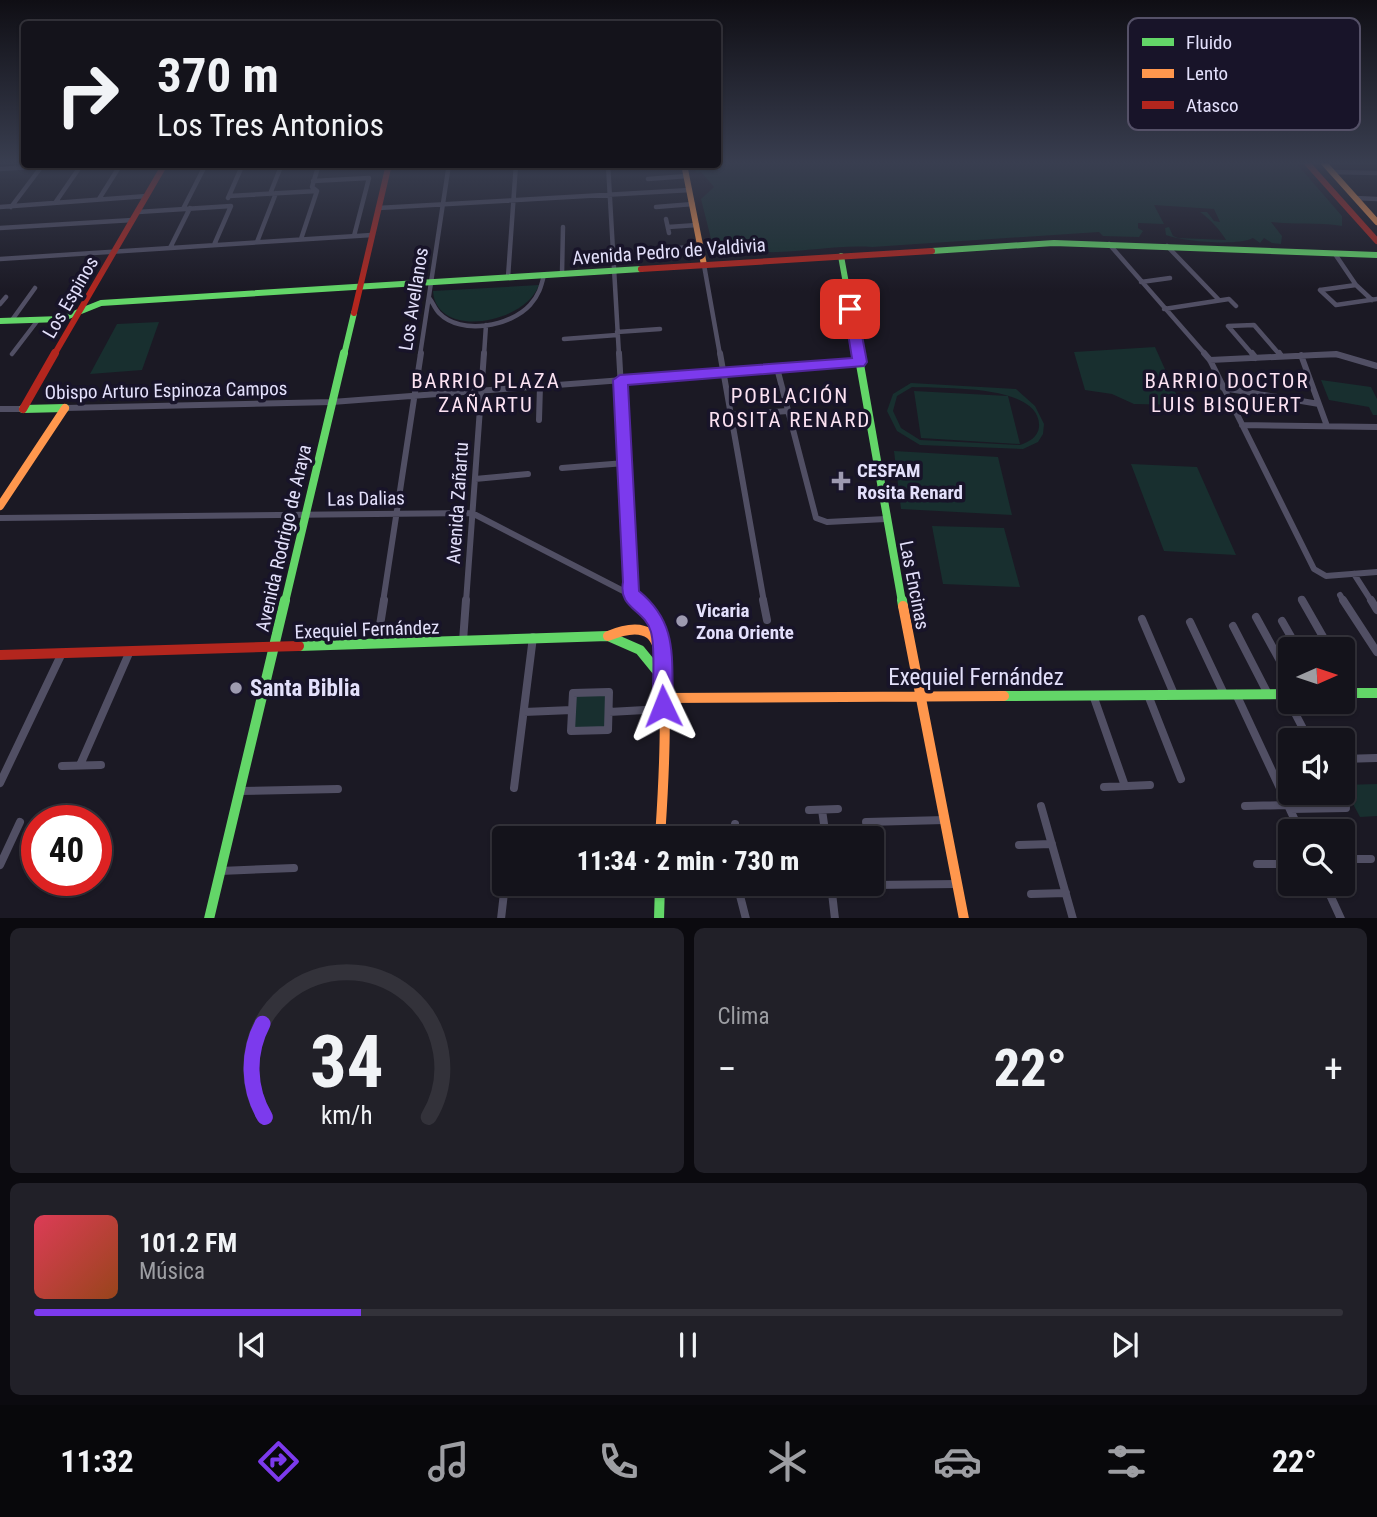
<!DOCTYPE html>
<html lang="es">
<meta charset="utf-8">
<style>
body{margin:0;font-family:"Roboto Condensed",sans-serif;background:#212028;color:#f1f3f6;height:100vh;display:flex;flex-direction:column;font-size:26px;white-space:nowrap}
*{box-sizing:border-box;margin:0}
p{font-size:23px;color:#9d9ea3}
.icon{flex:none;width:38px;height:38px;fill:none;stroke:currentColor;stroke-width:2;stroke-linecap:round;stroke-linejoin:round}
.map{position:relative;height:918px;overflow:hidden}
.drawer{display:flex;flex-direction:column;gap:10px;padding:10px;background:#0b0a0f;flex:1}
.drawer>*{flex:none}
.hud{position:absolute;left:21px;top:21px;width:700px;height:147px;border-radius:7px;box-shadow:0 2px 5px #0004,0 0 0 2px #33323a;background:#14131b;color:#f1f3f6;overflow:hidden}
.needle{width:46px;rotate:87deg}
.tools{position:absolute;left:1278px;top:637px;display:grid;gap:14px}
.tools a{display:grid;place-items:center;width:77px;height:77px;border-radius:7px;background:#14131b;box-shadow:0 2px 5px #0004,0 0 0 2px #33323a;font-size:35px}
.speed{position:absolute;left:21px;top:805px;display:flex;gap:14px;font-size:35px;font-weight:700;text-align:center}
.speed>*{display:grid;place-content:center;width:91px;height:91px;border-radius:50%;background:#14131b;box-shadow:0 2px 5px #0004,0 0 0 2px #33323a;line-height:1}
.speed .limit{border:10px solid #d22;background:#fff;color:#111}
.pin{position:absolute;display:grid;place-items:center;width:60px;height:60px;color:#fff;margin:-30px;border-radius:14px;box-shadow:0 4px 10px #0006}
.me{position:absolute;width:77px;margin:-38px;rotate:358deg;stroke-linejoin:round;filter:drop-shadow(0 0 5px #0008)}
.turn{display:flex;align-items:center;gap:24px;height:147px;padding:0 21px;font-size:32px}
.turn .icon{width:91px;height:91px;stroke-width:2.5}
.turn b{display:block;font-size:49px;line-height:60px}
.big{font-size:52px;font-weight:800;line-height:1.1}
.drawer .tile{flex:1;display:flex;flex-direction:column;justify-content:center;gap:10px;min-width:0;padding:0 24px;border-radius:10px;background:#212028}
.drawer .dial{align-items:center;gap:0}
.dial svg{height:182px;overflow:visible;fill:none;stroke:#33323a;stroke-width:7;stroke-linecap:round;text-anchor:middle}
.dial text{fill:#f1f3f6;stroke:none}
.song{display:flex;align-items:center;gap:21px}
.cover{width:84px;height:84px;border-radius:10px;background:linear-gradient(135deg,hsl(350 70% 55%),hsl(20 70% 35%))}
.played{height:7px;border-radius:4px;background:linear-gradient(90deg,#7c3aed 25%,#33323a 25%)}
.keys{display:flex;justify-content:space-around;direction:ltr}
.heat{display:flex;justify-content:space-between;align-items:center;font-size:38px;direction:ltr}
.drawer .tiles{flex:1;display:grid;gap:10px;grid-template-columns:1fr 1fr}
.tile:last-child{grid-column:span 2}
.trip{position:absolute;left:492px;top:826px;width:392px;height:70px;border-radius:7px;background:#14131b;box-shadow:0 2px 5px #0004,0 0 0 2px #33323a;font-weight:800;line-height:70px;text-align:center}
.dock{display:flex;height:112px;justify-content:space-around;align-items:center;background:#08080b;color:#9d9ea3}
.dock .icon{width:49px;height:49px}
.dock .current{color:#7c3aed}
.dock b{font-size:32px;color:#f1f3f6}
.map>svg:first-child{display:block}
.green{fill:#182f2f;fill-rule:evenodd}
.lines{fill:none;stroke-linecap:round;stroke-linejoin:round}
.street-far2{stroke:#514f64;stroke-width:4.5}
.street-far1{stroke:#514f64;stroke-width:6}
.street{stroke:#514f64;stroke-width:8}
.fast-far2{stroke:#63d668;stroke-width:6}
.fast-far1{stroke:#63d668;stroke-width:8}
.fast{stroke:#63d668;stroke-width:10}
.slow-far2{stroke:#ff974d;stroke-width:6}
.slow-far1{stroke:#ff974d;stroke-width:8}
.slow{stroke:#ff974d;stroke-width:10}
.jam-far2{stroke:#b3261e;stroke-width:6}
.jam-far1{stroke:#b3261e;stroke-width:8}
.jam{stroke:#b3261e;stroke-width:10}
.route{fill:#7c3aed;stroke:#51269a;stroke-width:2}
.poi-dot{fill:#9d9ab0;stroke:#181429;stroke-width:2.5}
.labels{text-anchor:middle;stroke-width:7;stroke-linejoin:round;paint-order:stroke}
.street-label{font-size:19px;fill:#e3e0fb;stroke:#181429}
.poi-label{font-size:19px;font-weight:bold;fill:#e3e0fb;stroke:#181429;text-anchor:start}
.neighbourhood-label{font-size:21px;letter-spacing:2px;fill:#fce2f2;stroke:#181429}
.near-street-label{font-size:23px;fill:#e3e0fb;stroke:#181429}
.near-poi-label{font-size:23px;font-weight:bold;fill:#e3e0fb;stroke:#181429;text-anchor:start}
.key{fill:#181429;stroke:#555168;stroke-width:2}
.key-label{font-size:19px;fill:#e3e0fb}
</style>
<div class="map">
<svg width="1377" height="919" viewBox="0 0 1377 919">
<rect width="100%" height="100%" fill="#1b1924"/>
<path class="green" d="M718,163H1296L1342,216V226C1318,222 1294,225 1271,222L1282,236L1281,244L1272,243L1264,238L1260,243L1253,238C1239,246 1185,242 1166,235L1165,228L1169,227L1173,236L1178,238L1226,240C1221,231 1209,218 1200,212H1207L1214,221L1220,222L1214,209L1154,205L1164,224L1138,223V228L1143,231L1139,237L1103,236L1099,232L872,247C839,245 811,251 778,252C763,253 749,248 734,251L724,243H717L716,239H711L701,199L714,187L701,172L696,173L694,165Z
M539,285C525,324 436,340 433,291Z
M159,322L142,370L90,374L117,324Z
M1155,347L1181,405L1134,404L1112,394L1085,390L1074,352Z
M1321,380L1371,387L1377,399V415H1373L1369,407L1329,400Z
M911,383L1016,389L1035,406L1044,424L1043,434L1038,442L1023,449L920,445L897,431L887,411L893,394ZM912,387C940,389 1042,383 1039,427C1038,437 1029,442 1020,445L920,440L901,428L893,411L897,396Z
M914,391L1008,396L1020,444L921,438Z
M894,451L998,457L1012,515L901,509Z
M1131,464L1197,467L1236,555L1164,551Z
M932,526L1004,528L1020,587L943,584Z
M607,694L605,727L573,728L576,695Z
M1377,784V816L1360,817L1343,785Z"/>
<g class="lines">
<path class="street-far2" d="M608,164L619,355
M0,169L75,164
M1332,172L1377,173
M648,179L687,176
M313,181L369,178L354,236
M270,194L282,164
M229,196L317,191
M228,198L243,164
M1355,198L1377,199
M99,199L121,164
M55,203L82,164
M0,207L147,196
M11,207L42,166
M656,207L693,204
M378,208L690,190
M183,209L206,164
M138,212L231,206L214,245
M666,219L669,233
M668,227L697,225
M0,228L133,220
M301,239L317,191L312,187L319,164
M257,242L276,193
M1109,244L1206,355
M1167,246L1219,300
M170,248L190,208
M667,249L701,246
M1335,254L1356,285L1372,300
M0,259L372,235
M704,265L720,355
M562,274L563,227
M508,277L516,164
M1141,282L1170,278
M1320,290L1336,305L1377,299
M1320,290L1356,285
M430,299C433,303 435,309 439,313C461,336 511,326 530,305C539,295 541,287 544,275
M0,304L6,297
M1164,309L1229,299L1236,306
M12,320L35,288
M617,332L660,329
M564,339L617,335
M12,354L38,320
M420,355L449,164
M484,355L486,325
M1253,355L1228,326L1254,325L1280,355
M1313,355H1340"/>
<path class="street-far1" d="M619,353L632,582L630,594
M720,353L764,602
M1204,353L1210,360L1314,569L1326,576L1377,572
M1252,353L1256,358
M1279,353L1281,356
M1301,355L1327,426
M1210,360L1336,354L1377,366
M777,368L816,518L827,522L886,519
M1223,388L1319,404
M65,408L332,402L859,362
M0,409H23
M730,415L788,411
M539,420L540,386
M1242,425L1377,427
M562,468L625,463
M475,479L528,474
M0,518L472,513L635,597L639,602
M1354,574L1372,602
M1340,595L1344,602
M1301,599L1303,602
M383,602L421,353
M466,602L484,353"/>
<path class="street" d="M638,600C652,616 660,626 661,648
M763,600L767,620
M1302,600L1330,649
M1343,600L1377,652
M1371,600L1377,610
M1256,617L1290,679
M1142,619L1174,694
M1282,621L1298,649
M1190,622L1224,694
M1233,626L1268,694
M463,641L466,600
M377,644L384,600
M1342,671L1355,693
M609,692L608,730L571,731L573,693Z
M1236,694L1300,831
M1285,694L1309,740
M1093,695L1125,786
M1148,695L1181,779
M524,712L572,710
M609,712L663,709
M1342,759L1376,758
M80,765L130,651
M62,766L101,765
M0,783L62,653
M1104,787L1150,785
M514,788L533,637
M239,791L338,789
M1041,806L1073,919
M1245,806L1288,805
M1290,809L1346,808
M809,810L838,809
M822,810L826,838
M866,822L945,820
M732,838L735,824
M1019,845L1052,844
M1342,859H1371
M1257,864H1290
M0,865L20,822
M220,871L294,868
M737,884L746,919
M831,884L835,919
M1325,884L1341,919
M874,885L957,884
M1031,894L1066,893
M501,919L505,884"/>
<path class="fast-far2" d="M932,251L1054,243L1377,255
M841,256L859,355
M0,321L61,319L101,303L641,269
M344,355L354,313"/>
<path class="fast-far1" d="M858,353L902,602
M23,409L65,408
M285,602L344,353"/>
<path class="fast" d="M902,600L903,606
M299,646L608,636L640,650L662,677
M1342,693H1377
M1004,696L1290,694
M209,919L285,600
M659,919L660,884"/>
<path class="slow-far2" d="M1324,163L1377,222
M684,164L704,265"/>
<path class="slow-far1" d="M0,506L65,408"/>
<path class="slow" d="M903,606L964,919
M608,636C620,631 638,625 650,634C674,652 662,805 660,838
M663,698L1004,696"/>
<path class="jam-far2" d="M1307,163L1377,241
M641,269L932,251
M354,313L389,164
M54,355L165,164"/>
<path class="jam-far1" d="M23,409L55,353"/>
<path class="jam" d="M0,655L299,646"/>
</g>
<linearGradient id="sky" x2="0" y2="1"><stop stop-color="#0f0e14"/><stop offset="0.56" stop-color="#393e50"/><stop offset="1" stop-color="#393e50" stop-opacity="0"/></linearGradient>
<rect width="1377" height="291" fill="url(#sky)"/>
<path class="route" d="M850,304L857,309L867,362L864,366L628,385L639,591C679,624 671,658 673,706L670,713L663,716L656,713L653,706C652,687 656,650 651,632C645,609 618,609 623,582L613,380L620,375L852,358L844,309Z"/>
<g class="poi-dot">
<path d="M837.5 470.5h7v7h7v7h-7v7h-7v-7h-7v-7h7z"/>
<circle cx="682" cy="621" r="7"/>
<circle cx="236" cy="688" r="7"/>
</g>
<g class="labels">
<g class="street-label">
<text transform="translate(669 251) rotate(-4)" y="7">Avenida Pedro de Valdivia</text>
<text transform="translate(70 297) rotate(-60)" y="7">Los Espinos</text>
<text transform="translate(413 299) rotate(-81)" y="7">Los Avellanos</text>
<text transform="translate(166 390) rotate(-1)" y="7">Obispo Arturo Espinoza Campos</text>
<text transform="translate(366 498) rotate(-1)" y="7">Las Dalias</text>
<text transform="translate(457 503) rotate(-86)" y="7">Avenida Zañartu</text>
<text transform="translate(283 538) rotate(-77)" y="7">Avenida Rodrigo de Araya</text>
<text transform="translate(915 585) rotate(79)" y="7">Las Encinas</text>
<text transform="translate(367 629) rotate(-2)" y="7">Exequiel Fernández</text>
</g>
<g class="poi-label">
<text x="857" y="477">CESFAM<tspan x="857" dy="22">Rosita Renard</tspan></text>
<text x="696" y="617">Vicaria<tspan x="696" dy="22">Zona Oriente</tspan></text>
</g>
<g class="neighbourhood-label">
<text x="486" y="388">BARRIO PLAZA<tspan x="486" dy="24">ZAÑARTU</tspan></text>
<text x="1227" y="388">BARRIO DOCTOR<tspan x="1227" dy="24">LUIS BISQUERT</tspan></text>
<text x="790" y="403">POBLACIÓN<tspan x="790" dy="24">ROSITA RENARD</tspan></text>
</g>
<g class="near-street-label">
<text x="976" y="685">Exequiel Fernández</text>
</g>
<g class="near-poi-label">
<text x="250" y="696">Santa Biblia</text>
</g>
</g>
<rect x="1128" y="18" width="232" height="112" rx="10" class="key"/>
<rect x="1142" y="38" width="32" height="8" fill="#63d668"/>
<rect x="1142" y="69" width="32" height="9" fill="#ff974d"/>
<rect x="1142" y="101" width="32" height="8" fill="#b3261e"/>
<g class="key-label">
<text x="1186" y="49">Fluido</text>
<text x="1186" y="80">Lento</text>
<text x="1186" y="112">Atasco</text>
</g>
</svg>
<div class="tools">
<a><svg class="needle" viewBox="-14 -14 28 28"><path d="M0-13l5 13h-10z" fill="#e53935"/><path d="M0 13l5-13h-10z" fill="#9d9ea3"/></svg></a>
<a><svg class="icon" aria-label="sound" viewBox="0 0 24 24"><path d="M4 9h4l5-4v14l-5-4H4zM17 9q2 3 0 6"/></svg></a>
<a><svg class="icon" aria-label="search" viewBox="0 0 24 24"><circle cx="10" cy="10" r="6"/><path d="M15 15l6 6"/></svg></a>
</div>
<div class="speed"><div class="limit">40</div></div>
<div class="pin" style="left:850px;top:309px;background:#d93025"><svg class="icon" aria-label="arrive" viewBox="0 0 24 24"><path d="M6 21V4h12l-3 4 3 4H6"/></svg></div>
<svg class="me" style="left:663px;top:706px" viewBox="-20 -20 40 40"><path d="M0-17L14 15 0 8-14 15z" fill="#7c3aed" stroke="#fff" stroke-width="4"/></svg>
<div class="trip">11:34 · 2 min · 730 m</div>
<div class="hud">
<div class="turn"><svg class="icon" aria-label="right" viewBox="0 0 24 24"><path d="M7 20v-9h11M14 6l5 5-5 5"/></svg><div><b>370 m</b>Los Tres Antonios</div></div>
</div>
</div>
<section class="drawer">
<div class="tiles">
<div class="tile dial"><svg viewBox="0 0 100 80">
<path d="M14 69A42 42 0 1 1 86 69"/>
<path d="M14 69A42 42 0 0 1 13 28" stroke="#7c3aed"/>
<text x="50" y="56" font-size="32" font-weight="700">34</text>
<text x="50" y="72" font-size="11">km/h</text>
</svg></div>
<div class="tile"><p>Clima</p>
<div class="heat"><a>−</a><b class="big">22°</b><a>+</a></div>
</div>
<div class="tile">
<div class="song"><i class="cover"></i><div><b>101.2 FM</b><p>Música</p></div></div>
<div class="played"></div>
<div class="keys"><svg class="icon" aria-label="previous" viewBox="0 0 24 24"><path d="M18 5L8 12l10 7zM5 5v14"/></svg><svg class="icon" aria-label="pause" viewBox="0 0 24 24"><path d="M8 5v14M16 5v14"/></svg><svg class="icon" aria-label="next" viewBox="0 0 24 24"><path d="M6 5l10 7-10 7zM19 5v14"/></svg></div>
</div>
</div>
</section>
<nav class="dock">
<b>11:32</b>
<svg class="icon current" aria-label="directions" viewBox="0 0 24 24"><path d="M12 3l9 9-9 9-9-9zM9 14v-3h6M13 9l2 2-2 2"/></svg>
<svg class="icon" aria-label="music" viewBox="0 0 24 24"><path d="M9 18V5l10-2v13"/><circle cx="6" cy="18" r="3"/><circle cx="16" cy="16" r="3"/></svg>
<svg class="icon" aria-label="phone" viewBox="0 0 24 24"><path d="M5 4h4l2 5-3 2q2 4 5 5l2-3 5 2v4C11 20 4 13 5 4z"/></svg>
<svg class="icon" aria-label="climate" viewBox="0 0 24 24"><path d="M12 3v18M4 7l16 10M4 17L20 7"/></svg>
<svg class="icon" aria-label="car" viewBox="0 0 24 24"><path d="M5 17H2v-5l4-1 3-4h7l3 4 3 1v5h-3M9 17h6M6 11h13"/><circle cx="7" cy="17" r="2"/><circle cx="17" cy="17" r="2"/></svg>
<svg class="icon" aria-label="filters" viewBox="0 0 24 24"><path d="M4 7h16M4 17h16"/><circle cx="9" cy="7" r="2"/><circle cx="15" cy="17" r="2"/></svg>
<b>22°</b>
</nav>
